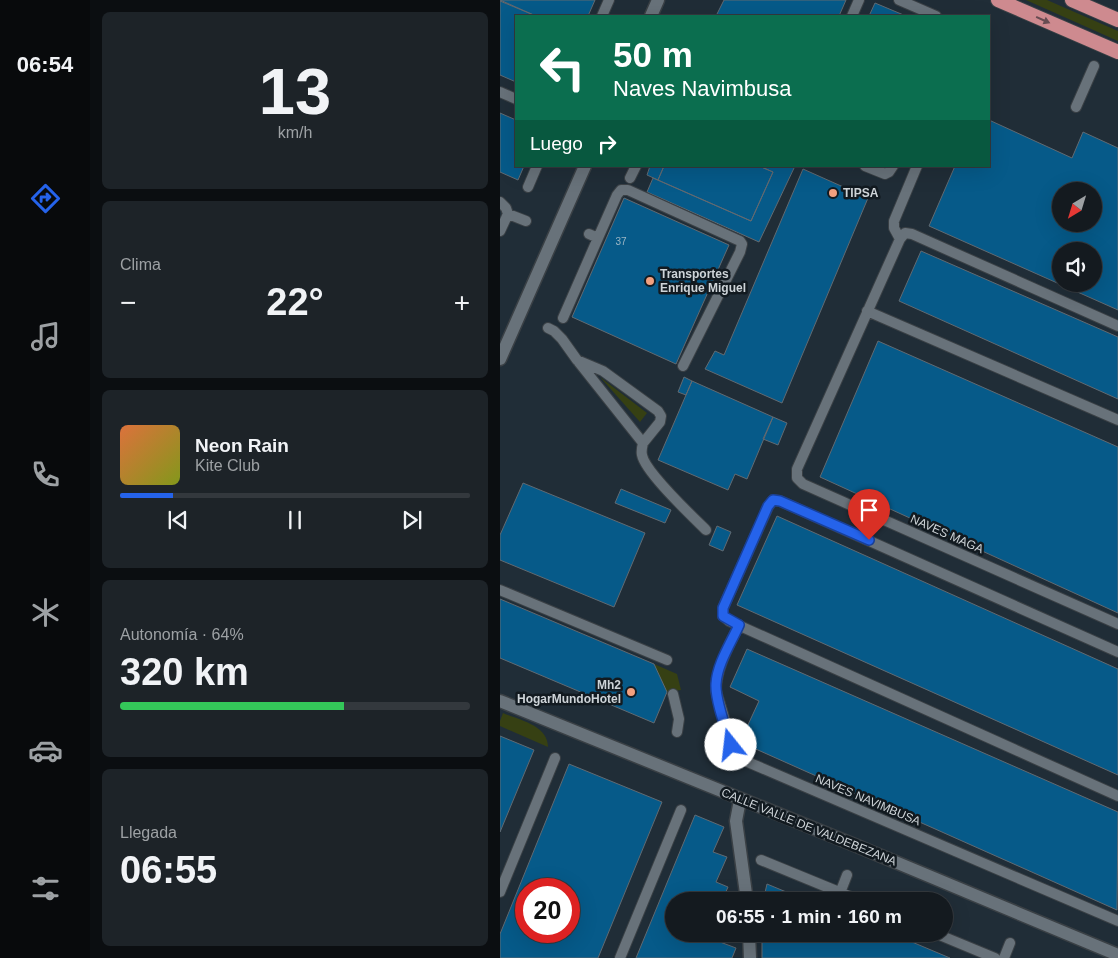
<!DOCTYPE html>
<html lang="es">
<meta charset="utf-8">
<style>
body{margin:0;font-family:Helvetica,sans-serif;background:#1d2328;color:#f1f3f6;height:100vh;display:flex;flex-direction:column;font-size:19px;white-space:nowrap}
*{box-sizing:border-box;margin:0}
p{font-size:16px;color:#9da1a4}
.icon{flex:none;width:28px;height:28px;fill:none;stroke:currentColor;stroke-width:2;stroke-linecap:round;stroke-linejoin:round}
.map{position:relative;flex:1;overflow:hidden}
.panel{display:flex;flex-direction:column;gap:12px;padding:12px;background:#0b0e11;width:410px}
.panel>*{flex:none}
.top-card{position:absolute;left:15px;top:15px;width:475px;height:152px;border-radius:0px;box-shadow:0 5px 20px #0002,0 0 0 1px #33383d;background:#0b6e4f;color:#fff;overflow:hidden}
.needle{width:32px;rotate:218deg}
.tools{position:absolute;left:552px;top:182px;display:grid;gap:10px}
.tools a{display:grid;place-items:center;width:50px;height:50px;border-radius:50%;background:#141a1f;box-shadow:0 5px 20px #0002,0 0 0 1px #33383d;font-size:25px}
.speed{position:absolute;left:15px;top:878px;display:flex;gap:10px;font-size:25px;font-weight:700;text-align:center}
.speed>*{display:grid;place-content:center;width:65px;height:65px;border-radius:50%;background:#141a1f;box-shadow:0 5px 20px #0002,0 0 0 1px #33383d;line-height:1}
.speed .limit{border:8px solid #d22;background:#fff;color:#111}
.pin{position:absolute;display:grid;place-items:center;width:42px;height:42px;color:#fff;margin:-51px -21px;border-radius:50% 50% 50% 0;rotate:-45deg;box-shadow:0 0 5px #0007}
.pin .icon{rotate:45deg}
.me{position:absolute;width:55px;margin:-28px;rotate:344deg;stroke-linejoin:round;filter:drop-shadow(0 0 4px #0008)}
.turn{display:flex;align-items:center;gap:18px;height:105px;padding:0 15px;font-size:22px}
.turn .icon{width:65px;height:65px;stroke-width:2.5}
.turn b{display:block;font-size:35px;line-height:42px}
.then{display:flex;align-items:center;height:48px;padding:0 15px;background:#0003;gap:10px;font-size:19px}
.big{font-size:38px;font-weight:600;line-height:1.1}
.panel .tile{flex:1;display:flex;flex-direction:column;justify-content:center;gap:8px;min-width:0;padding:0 18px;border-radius:8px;background:#1d2328}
.panel .dial{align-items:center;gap:0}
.dial b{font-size:65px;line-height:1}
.song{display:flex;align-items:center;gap:15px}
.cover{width:60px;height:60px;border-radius:8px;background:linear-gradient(135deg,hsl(20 70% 55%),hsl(70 70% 35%))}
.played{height:5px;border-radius:2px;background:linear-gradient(90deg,#2563eb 15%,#33383d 15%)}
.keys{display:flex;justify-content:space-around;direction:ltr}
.heat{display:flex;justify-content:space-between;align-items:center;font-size:28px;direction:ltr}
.charge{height:8px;border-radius:4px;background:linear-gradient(90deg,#34c759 64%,#33383d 0)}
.trip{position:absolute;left:165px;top:892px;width:288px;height:50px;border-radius:25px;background:#141a1f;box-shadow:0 5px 20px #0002,0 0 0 1px #33383d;font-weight:600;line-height:50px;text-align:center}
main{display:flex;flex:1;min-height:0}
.tab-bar{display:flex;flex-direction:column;width:90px;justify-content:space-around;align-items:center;background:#080a0c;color:#9da1a4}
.tab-bar .icon{width:35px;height:35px}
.tab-bar .active{color:#2563eb}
.tab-bar b{font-size:22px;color:#f1f3f6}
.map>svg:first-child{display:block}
.built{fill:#202d37;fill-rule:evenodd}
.green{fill:#364013}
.building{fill:#065a89;stroke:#616a72;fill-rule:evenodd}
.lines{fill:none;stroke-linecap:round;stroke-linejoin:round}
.service-casing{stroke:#3a4045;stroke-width:12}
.minor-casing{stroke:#3a4045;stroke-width:15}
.trunk-casing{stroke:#3a4045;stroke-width:16}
.service{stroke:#68727a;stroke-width:10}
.minor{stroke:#68727a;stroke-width:12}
.trunk{stroke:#ce8a8f;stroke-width:14}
.oneway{fill:#674c52}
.route-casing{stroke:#184099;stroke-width:12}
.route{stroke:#2563eb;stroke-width:9}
.poi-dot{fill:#f2a07f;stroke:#121a20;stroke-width:2}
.labels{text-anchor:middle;stroke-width:5;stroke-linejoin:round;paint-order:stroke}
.number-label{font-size:10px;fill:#9cb6c4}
.poi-label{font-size:12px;font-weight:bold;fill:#ced4d8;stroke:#121a20;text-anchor:start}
.street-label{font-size:12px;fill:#ced4d8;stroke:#121a20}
</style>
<main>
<nav class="tab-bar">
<b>06:54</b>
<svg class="icon active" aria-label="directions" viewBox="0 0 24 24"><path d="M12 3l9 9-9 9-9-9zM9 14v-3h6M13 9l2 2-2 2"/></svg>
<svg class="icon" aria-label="music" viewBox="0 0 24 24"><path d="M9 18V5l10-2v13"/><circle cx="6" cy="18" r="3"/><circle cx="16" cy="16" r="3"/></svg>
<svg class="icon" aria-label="phone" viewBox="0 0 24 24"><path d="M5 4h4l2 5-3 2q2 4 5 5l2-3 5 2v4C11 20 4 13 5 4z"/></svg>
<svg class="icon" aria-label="climate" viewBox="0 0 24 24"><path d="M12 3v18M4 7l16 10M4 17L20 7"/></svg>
<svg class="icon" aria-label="car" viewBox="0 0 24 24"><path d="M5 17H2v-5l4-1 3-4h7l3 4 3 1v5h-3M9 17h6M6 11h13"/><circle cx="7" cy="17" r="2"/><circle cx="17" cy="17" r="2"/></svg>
<svg class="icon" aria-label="filters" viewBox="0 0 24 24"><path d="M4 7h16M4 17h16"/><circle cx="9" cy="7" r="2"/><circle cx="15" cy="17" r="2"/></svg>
</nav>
<section class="panel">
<div class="tile dial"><b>13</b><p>km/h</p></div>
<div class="tile"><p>Clima</p>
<div class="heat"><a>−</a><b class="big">22°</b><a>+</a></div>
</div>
<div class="tile">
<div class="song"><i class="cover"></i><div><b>Neon Rain</b><p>Kite Club</p></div></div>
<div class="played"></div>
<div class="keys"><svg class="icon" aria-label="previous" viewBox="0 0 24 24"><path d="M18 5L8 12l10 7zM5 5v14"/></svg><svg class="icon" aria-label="pause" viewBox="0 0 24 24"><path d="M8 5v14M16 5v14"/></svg><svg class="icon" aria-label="next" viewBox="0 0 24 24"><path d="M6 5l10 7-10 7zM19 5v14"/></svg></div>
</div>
<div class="tile"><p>Autonomía · 64%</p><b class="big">320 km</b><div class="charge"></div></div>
<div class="tile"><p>Llegada</p><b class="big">06:55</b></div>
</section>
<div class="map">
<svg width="618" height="958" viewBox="0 0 618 958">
<rect width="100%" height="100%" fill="#1b2329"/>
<path class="built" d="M0,0H618V958H0ZM16,16H489V166H16ZM561,191H594V224H561ZM561,251H594V284H561ZM26,889H69V931H26ZM174,901H444V934H174Z"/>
<path class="green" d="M526,0H547L618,31V41Z
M100,377L147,413L140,422Z
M154,664L177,674L181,690L167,692Z
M3,713C19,720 48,725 48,747L0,726V721Z"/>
<path class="building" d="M0,0H95L88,16H36Z
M224,0H346L339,16H216Z
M0,1L36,16H16V82L0,75Z
M375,3L406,16H369Z
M0,113L16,120V166H24L18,180L0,172Z
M489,120L572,158L583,132L618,148V310L429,226L455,166H489ZM561,191H594V224H561ZM561,251H594V284H561Z
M150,166H164L158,180L147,175Z
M164,166H259L273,172L251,221L158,180Z
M259,166H295L259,242L147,192L153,178L251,221L273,172Z
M303,169L368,198L282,403L205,369L215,351L224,355Z
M124,198L229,245L176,364L72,317Z
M421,251L618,337V399L399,301Z
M378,341L618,447V613L320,477Z
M184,377L192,381L186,395L178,392Z
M192,381L273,417L247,479L235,474L228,490L158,460Z
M273,417L287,423L278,445L263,439Z
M23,483L145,533L114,607L0,560V535Z
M121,489L171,510L165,523L115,503Z
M277,516L618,669V775L237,605Z
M217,526L231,532L223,551L209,545Z
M0,599L154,664L167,692L154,723L0,658Z
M247,649L618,812L617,910L240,742L259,701L230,687Z
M0,736L34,750L0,832Z
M69,764L162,802L98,958H0V934ZM26,889H69V931H26Z
M195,815L224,827L213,852L227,857L216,882L228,887L222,901H174V934H224L220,942L236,948L232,958H136Z
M267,884L308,901H263Z
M262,934H393L450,958H262Z"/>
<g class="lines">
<g class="service-casing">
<path id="service" d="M399,0L436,16
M102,16L109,0
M352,16L359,0
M0,92L16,99
M576,107L594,66
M365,166L385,174L389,172L393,166
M130,178L136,166
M28,187L37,166
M0,202L6,208L8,214
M0,231L8,214L26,221
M98,238L117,195L121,190H128L240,241L242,244L240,252L183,366
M400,239L394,228V221L417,166
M367,311L618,420
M63,318L98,238L89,234
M618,326L412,234L405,233L400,239L297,469V478L303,484L618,624
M48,328L54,331L62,339L77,360L103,371L158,411L161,416L160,422L143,443L77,360
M143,443C142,447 141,451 142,455C145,472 192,516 206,530
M0,590L167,660
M239,625C229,646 216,668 216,691L236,757L618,921
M618,652L280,501L273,500L268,507L223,608V616L229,621L618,796
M173,694L179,719L177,732
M261,860L361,901
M0,892L55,758
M340,893L347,875
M410,901L411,900
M437,934L495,958
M120,958L181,810
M504,958L510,943"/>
</g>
<g class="minor-casing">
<path id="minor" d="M151,16L158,0
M0,359L85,166
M0,701L357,846L618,955
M240,800L236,821L247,901
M249,934L250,958"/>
</g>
<g class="trunk-casing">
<path id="trunk" d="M498,0L618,52
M572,0L618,20"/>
</g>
<use href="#service" class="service"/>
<use href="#minor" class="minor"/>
<use href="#trunk" class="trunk"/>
</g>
<defs><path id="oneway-solid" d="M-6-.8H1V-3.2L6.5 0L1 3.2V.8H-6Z" transform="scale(1.25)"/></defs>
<use class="oneway" href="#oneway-solid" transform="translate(543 20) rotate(24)"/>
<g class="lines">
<g class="route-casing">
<path id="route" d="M231,745C226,729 215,700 216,684C217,664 231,643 239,625L223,616V608L268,506L273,500L280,501L369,540"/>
</g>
<use href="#route" class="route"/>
</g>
<g class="poi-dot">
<circle cx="333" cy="193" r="5"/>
<circle cx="150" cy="281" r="5"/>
<circle cx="131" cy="692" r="5"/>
</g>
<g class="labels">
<g class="number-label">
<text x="121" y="245">37</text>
</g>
<g class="poi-label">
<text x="343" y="197">TIPSA</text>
<text x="160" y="278">Transportes<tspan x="160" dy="14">Enrique Miguel</tspan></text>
<text x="121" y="689" text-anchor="end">Mh2<tspan x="121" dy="14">HogarMundoHotel</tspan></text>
</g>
<g class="street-label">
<text transform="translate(447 534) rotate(24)" y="4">NAVES MAGA</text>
<text transform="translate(368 800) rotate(23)" y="4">NAVES NAVIMBUSA</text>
<text transform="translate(309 827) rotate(22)" y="4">CALLE VALLE DE VALDEBEZANA</text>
</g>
</g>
</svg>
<div class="tools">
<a><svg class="needle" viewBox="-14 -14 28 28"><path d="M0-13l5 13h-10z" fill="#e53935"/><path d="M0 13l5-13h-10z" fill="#9da1a4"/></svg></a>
<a><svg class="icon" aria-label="sound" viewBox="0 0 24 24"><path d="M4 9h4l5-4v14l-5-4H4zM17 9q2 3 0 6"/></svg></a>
</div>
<div class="speed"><div class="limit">20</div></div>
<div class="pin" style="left:369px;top:540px;background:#d93025"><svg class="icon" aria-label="arrive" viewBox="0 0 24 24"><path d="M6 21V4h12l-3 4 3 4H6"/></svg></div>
<svg class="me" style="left:231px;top:745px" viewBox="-20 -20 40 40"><circle r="19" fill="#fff"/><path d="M0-13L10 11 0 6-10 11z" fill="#2563eb"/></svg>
<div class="trip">06:55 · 1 min · 160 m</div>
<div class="top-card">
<div class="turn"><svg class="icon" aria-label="left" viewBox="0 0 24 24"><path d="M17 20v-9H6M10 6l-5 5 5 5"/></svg><div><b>50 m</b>Naves Navimbusa</div></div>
<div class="then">Luego<svg class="icon" aria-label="right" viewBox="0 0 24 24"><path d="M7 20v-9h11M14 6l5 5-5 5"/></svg></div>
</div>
</div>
</main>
